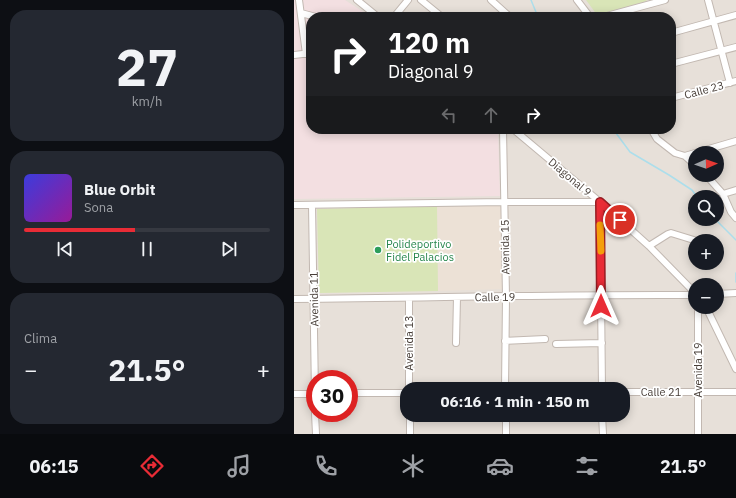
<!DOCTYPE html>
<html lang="es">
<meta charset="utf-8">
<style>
body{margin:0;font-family:"IBM Plex Sans",sans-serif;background:#242831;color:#f1f3f6;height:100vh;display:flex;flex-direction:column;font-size:15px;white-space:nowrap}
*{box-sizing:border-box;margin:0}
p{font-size:13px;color:#9ea1a6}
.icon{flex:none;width:22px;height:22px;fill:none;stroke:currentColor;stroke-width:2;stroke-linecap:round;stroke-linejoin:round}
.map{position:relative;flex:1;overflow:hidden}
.side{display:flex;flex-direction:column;gap:10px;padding:10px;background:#0d0f14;width:294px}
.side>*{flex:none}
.guide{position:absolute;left:12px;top:12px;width:370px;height:122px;border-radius:16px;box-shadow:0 2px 10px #0003;background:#202124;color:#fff;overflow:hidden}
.needle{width:26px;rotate:88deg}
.controls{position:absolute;left:394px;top:146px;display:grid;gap:8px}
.controls a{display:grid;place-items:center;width:36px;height:36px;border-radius:50%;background:#171b24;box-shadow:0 2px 10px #0003;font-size:20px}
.speed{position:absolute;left:12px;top:370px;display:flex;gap:8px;font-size:20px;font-weight:700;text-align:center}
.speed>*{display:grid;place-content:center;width:52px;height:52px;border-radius:50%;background:#171b24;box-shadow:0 2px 10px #0003;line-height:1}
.speed .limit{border:6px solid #d22;background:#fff;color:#111}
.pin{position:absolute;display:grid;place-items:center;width:34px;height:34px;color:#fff;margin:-17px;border:2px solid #fff;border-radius:50%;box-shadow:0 1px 4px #0007}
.me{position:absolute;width:44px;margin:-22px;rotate:0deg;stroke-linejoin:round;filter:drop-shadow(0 0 3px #0008)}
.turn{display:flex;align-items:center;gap:14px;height:84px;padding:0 16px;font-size:18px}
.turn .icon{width:52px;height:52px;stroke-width:2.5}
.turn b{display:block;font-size:28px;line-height:34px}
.lanes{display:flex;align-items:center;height:38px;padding:0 16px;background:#0003;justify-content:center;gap:20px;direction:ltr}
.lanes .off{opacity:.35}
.big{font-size:30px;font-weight:700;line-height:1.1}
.side .card{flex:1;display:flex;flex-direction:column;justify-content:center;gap:6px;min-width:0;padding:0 14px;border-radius:16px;background:#242831}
.side .dial{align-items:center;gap:0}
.dial b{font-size:52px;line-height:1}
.song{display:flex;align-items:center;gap:12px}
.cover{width:48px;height:48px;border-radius:6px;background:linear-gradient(135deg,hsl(240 70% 55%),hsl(300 70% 35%))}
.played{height:4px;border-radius:2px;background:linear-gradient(90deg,#e92c36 45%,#363941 45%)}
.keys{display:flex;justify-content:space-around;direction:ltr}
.heat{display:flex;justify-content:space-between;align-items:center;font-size:22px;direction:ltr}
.trip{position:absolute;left:106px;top:382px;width:230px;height:40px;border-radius:16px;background:#171b24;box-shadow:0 2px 10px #0003;font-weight:700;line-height:40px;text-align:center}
.tab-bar{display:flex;height:64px;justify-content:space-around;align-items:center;background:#090b0e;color:#9ea1a6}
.tab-bar .icon{width:28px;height:28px}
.tab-bar .selected{color:#e92c36}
.tab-bar b{font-size:18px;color:#f1f3f6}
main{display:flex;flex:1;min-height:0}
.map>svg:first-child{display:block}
.residential{fill:#e7e0d9;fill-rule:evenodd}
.education{fill:#ece1d6}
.medical{fill:#f3dfe1}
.green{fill:#d9e5b7}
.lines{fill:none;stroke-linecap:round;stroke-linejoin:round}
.stream{stroke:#acdeeb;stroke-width:1.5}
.minor-casing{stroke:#c2b8b1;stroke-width:8}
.minor{stroke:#fff;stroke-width:6}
.route-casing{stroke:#971d23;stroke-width:10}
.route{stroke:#e92c36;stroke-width:7}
.slow{stroke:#f59e0b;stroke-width:7}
.leisure-dot{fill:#2e9e5b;stroke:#fff;stroke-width:1.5}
.labels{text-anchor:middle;stroke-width:3.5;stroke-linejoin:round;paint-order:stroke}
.street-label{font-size:11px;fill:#483f39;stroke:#fff}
.leisure-label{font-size:11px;fill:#27864d;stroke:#fff;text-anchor:start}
</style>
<main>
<section class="side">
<div class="card dial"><b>27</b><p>km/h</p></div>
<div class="card">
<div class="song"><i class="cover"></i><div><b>Blue Orbit</b><p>Sona</p></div></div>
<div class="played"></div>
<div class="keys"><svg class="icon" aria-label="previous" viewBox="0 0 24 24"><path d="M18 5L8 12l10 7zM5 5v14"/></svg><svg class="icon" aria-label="pause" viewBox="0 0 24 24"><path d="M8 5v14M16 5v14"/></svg><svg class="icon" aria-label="next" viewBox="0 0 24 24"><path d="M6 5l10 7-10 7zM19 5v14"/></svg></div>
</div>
<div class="card"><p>Clima</p>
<div class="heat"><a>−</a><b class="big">21.5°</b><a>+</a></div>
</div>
</section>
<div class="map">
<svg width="442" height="434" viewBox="0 0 442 434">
<rect width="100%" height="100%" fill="#f4efeb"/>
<path class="residential" d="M0,0H442V434H0ZM17,17H377V129H17ZM401,153H423V175H401ZM401,197H423V219H401ZM401,241H423V263H401ZM401,285H423V307H401ZM21,379H55V413H21ZM113,389H329V415H113Z"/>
<path class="education" d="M143,206H207L208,289L144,291Z"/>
<path class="medical" d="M0,0H51L77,17H17V129H204L206,196L0,199Z"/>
<path class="green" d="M292,0H352L353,1L303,15Z
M143,206L144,291L25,293L23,209Z"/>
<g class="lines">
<path class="stream" d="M237,0L244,17
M319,129L336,152L375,175L398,190L403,197
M421,219L442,240
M442,273V282"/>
<g class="minor-casing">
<path id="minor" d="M5,0L12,54
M63,0L84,17
M127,0L148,17
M197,0L216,17
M283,0L296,17
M414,0L436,83
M7,13L22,17
M100,17L114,0
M309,17L371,0
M377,33L442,15
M0,55L17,53
M377,64L442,47
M377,98L442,81
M209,129L212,297L211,389
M219,129L306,202L355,246L401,293
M357,129L363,139L381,153L391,156L401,165
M391,156L442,141
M412,175L429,194L437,212L442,218
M429,194L442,190
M306,202L308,389
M0,205L210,202H306
M18,205L21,394
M355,246L374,234L377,233L403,241
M423,294L442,293
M115,298V389
M0,299C134,298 267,294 401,295
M404,307V434
M412,307L442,369
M211,341L251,339
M162,343L163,297
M262,344L308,343
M329,392H442
M55,393H113
M0,394H21
M21,413L22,434
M116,415V434
M212,415V434
M308,415L309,434"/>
</g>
<use href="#minor" class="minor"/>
</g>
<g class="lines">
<g class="route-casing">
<path id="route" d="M307,306L306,202L326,220"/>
</g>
<use href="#route" class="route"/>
<path class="slow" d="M306,225L307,251"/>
</g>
<circle class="leisure-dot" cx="84" cy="250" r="4"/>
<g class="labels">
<g class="street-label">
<text transform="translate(410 90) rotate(-15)" y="4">Calle 23</text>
<text transform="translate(276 177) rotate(40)" y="4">Diagonal 9</text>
<text transform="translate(211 247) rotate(-91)" y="4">Avenida 15</text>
<text transform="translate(201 297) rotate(-1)" y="4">Calle 19</text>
<text transform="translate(20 299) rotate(-91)" y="4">Avenida 11</text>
<text transform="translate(115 343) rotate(-90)" y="4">Avenida 13</text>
<text transform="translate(404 370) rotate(-90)" y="4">Avenida 19</text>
<text x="367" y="396">Calle 21</text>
</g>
<g class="leisure-label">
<text x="92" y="248">Polideportivo<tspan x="92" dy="13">Fidel Palacios</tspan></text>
</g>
</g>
</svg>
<div class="controls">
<a><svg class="needle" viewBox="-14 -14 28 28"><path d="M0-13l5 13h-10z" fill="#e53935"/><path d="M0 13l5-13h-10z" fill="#9ea1a6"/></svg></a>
<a><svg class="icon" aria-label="search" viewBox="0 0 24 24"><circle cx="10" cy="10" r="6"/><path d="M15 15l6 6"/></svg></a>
<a>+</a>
<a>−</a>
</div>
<div class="speed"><div class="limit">30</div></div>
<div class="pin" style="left:326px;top:220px;background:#d93025"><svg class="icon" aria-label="arrive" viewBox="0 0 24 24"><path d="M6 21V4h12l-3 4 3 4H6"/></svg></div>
<svg class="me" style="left:307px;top:306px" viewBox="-20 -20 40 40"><path d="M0-17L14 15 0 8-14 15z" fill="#e92c36" stroke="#fff" stroke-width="4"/></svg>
<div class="trip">06:16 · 1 min · 150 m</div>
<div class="guide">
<div class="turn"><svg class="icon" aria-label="right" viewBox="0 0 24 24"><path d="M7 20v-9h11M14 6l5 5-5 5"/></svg><div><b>120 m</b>Diagonal 9</div></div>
<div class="lanes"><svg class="icon off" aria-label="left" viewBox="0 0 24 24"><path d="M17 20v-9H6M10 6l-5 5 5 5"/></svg><svg class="icon off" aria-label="ahead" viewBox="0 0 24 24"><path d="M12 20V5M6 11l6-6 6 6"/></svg><svg class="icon" aria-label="right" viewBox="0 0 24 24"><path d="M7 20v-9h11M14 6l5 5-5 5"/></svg></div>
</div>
</div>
</main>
<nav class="tab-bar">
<b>06:15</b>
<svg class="icon selected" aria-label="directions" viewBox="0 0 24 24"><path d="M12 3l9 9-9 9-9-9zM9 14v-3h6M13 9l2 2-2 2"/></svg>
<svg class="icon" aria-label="music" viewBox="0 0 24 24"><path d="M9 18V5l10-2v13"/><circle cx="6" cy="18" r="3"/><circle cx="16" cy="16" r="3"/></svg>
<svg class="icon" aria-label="phone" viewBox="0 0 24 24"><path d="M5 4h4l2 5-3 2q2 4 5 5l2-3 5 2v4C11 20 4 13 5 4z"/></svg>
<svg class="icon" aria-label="climate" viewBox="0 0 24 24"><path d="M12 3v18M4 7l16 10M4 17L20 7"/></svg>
<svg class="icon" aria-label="car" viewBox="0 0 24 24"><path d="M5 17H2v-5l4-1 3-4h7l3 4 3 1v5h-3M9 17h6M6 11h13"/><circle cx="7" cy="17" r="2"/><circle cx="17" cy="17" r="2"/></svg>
<svg class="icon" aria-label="filters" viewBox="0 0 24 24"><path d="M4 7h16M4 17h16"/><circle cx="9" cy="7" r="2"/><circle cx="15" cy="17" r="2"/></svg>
<b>21.5°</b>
</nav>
